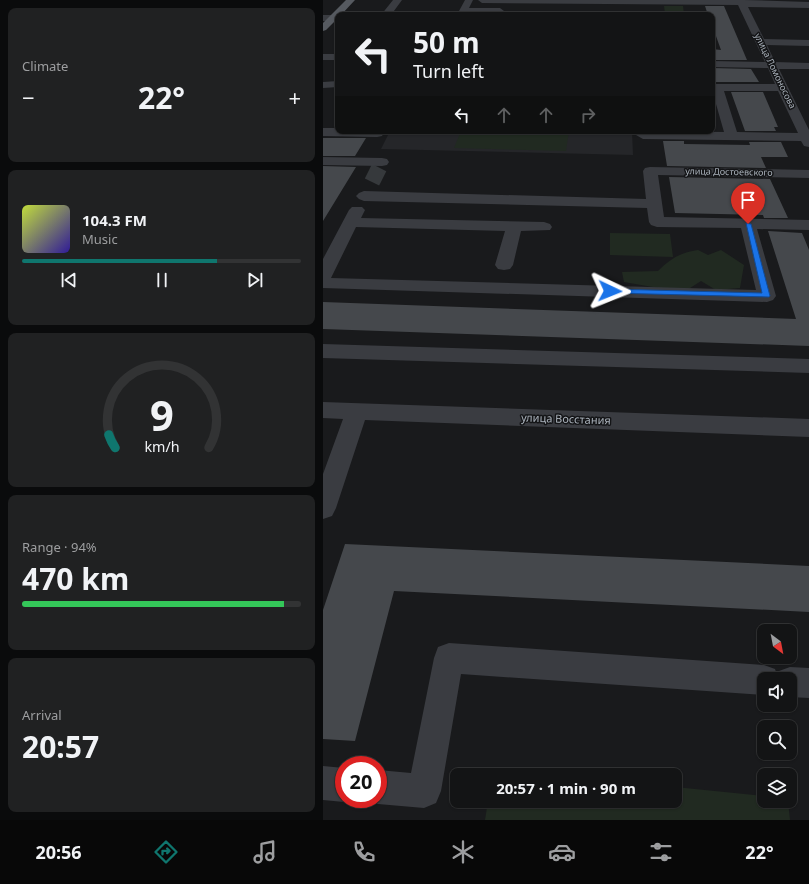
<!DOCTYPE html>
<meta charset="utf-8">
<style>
body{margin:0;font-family:"Noto Sans",sans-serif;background:#202122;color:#f1f3f6;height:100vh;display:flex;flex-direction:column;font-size:15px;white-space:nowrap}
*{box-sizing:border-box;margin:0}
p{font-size:13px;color:#9d9ea0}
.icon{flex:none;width:22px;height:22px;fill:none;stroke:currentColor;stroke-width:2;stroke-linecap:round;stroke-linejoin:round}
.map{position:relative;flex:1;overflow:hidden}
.panel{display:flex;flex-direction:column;gap:8px;padding:8px;background:#0a0b0c;width:323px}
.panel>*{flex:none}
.top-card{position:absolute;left:12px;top:12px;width:380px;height:122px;border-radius:8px;box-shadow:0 1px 3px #0004,0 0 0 1px #323334;background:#131415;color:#f1f3f6;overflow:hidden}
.needle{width:26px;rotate:148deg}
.tools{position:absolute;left:434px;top:624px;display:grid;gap:8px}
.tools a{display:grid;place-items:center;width:40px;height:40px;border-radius:8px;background:#131415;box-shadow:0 1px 3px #0004,0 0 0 1px #323334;font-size:20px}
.speed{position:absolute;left:12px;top:756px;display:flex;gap:8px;font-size:20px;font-weight:700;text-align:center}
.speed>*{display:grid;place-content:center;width:52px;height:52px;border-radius:50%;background:#131415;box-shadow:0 1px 3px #0004,0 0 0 1px #323334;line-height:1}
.speed .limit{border:6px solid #d22;background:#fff;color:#111}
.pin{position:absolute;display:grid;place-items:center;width:34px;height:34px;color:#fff;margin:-41px -17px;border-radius:50% 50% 50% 0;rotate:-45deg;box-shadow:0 0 4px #0007}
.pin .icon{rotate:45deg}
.me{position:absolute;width:44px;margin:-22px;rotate:92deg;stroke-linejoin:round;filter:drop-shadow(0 0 3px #0008)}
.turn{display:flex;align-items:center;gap:14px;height:84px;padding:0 12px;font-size:18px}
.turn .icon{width:52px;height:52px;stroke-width:2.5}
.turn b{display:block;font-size:28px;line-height:34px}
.lanes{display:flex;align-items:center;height:38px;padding:0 12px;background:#0003;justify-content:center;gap:20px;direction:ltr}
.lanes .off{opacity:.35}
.big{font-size:30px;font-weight:700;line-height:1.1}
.panel .tile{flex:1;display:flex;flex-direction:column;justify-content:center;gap:6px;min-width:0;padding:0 14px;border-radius:8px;background:#202122}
.panel .dial{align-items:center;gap:0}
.dial svg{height:104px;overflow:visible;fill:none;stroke:#323334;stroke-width:7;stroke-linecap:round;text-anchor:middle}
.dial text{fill:#f1f3f6;stroke:none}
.song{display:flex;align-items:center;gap:12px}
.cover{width:48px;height:48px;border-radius:6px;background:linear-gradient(135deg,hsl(70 70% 55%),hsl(250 70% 35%))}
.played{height:4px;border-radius:2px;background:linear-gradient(90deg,#0f766e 70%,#323334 70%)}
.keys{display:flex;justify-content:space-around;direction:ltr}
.heat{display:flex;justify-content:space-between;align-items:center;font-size:22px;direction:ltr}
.charge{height:6px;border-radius:3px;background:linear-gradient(90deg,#34c759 94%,#323334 0)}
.trip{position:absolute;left:127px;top:768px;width:232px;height:40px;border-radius:8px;background:#131415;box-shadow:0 1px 3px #0004,0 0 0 1px #323334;font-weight:700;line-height:40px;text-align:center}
.tabs{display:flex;height:64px;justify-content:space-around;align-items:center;background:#080808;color:#9d9ea0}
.tabs .icon{width:28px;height:28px}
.tabs .current{color:#0f766e}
.tabs b{font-size:18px;color:#f1f3f6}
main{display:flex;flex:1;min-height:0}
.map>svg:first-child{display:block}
.built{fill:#252629}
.green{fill:#212a21}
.building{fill:#45484c}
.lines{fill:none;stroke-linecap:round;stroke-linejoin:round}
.minor-tunnel{stroke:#36393c;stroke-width:16;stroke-dasharray:16 8;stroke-linecap:butt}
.minor{fill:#3a3c41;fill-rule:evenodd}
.major{fill:#565a60;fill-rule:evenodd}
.route{fill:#1a73e8;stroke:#114b97}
.labels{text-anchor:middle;stroke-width:3;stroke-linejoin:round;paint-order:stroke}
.far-street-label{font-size:9px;fill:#abb3bc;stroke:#141517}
.street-label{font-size:11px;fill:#abb3bc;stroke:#141517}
</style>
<main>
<section class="panel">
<div class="tile"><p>Climate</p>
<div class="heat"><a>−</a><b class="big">22°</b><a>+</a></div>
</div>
<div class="tile">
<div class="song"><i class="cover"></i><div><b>104.3 FM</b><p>Music</p></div></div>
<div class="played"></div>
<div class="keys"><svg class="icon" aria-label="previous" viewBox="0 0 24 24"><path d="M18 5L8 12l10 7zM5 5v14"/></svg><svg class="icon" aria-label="pause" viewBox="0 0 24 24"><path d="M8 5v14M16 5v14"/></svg><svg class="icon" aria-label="next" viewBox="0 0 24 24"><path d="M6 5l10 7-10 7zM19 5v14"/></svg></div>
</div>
<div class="tile dial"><svg viewBox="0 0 100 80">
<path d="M14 69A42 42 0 1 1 86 69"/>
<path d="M14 69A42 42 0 0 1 9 59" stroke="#0f766e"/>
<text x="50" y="56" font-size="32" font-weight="700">9</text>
<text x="50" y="72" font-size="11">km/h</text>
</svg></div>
<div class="tile"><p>Range · 94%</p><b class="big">470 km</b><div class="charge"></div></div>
<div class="tile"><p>Arrival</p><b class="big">20:57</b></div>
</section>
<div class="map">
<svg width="486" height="820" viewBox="0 0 486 820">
<rect width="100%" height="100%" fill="#191a1c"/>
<path class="built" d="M67,131H309L310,155L58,149Z"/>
<path class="green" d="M341,6H360L361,14H342Z
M138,131H246L243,151L131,148Z
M287,233L347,234L350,257L287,255Z
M375,250L385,255L398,250L421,265L417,288L393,290L378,281L364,290L341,289L301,282L299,272L335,271C347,259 358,252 375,250Z
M169,769L230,775H168Z
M352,787L441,796V801H465L467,820H162L165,801H352Z"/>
<path class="building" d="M382,6H401L424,60H389V49L398,50L389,25V15H385Z
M389,68L428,69L436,82H389Z
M408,92H440L455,127H451L453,131H422Z
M0,138H43L32,156H0Z
M340,141H361V144L427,145L426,142H458L465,157H438L443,168L344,166Z
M0,166L33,167L0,221Z
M346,177L447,179L465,218H441L440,215L352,213Z
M445,231L479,233L486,250V346L0,329V302L473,319Z
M22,544L486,566V612L71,591L32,741L0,739V610Z"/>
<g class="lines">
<path class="minor-tunnel" d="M49,182L59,162"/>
<path class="minor" d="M70,0H79L68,15H58Z
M142,0H150L146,8H177L181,11L177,14L137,13L136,11Z
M155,0H421L486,2V8L425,7L441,39L486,40V46L444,45L452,62L486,63V69H456L486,130V147L481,146L478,141L320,139L313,135L320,131L401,132L389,90V84H452L445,68L389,67V61L442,62L415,5L159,3ZM401,91H455L475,133L414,132Z
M0,15H10L15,18L10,21H0Z
M0,54H15V60H0Z
M15,81V87L0,88V82Z
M0,128H15V131H62L59,136L54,137L0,136Z
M0,157L59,158L64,159L66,162L64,165L59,166L0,165Z
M327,167L486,170V178L335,175L341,217L486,220V230L434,229L453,296L450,300L444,302L0,288V259L26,210L29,207H39L42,210L38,218L221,222L227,224L229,227L227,230L198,231L190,265L187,269L181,270L175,269L172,265L182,231L33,227L8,278L433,290L418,228L334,227L328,225L326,222L324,208L41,201L36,199L33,196L36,193L41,191L323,199L320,171L322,168Z
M0,344L486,359V373L0,358Z
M0,402L486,419V437L42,420L13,508L9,516L0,519V474L20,419L0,418Z
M126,643L441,665L452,669L454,675L456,671L467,667L486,668V698L467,697V679H441V695L138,674L118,791L113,803L101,808L55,804L43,799H55V770L88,773L111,658L115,647Z
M0,766L21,768V799H29L21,802L0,800Z"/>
<path class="major" d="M23,0H32L18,15H15V18L3,30L0,31V23Z"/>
</g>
<path class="route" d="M423,223L428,224L447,296L446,297L287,293L283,291L287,289L439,293Z"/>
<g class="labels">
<g class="far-street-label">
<text transform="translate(452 71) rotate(64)" y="3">улица Ломоносова</text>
<text transform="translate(406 172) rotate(1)" y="3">улица Достоевского</text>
</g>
<g class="street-label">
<text transform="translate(243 419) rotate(2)" y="4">улица Восстания</text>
</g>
</g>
</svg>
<div class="tools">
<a><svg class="needle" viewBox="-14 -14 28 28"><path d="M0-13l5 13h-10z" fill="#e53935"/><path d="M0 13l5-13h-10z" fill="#9d9ea0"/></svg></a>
<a><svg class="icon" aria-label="sound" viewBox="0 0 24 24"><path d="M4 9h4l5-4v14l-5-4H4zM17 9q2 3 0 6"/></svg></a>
<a><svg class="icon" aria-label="search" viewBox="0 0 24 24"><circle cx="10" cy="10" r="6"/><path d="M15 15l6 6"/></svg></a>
<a><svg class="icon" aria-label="layers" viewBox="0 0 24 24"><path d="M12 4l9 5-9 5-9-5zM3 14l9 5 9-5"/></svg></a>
</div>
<div class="speed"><div class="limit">20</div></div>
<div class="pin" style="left:425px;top:224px;background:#d93025"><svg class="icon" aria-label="arrive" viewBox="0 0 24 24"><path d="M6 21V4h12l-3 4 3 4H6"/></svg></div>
<svg class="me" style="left:287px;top:291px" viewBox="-20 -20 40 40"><path d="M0-17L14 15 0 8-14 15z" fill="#1a73e8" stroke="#fff" stroke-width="4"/></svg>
<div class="trip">20:57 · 1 min · 90 m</div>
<div class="top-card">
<div class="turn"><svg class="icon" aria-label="left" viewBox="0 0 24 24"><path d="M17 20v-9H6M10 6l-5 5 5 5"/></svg><div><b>50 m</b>Turn left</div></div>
<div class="lanes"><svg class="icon" aria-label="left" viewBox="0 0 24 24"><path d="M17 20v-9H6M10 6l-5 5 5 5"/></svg><svg class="icon off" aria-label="ahead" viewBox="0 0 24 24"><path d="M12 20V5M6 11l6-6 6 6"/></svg><svg class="icon off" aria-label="ahead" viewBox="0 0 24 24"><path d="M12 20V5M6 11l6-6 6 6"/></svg><svg class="icon off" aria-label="right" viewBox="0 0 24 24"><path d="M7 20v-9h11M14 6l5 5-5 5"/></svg></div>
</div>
</div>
</main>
<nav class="tabs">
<b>20:56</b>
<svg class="icon current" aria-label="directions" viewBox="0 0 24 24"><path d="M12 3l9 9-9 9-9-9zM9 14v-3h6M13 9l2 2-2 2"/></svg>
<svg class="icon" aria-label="music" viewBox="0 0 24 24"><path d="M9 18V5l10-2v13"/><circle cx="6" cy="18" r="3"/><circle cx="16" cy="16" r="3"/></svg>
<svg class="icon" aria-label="phone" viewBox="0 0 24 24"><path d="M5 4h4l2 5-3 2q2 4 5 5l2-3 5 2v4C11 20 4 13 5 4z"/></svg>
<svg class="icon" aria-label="climate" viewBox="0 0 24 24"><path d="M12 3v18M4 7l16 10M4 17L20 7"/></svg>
<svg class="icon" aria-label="car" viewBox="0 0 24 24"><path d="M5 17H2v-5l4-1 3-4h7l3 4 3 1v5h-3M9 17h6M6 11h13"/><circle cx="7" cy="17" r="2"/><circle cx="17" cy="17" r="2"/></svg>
<svg class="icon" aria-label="filters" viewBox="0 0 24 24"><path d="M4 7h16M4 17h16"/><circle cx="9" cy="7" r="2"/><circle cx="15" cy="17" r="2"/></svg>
<b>22°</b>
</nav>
